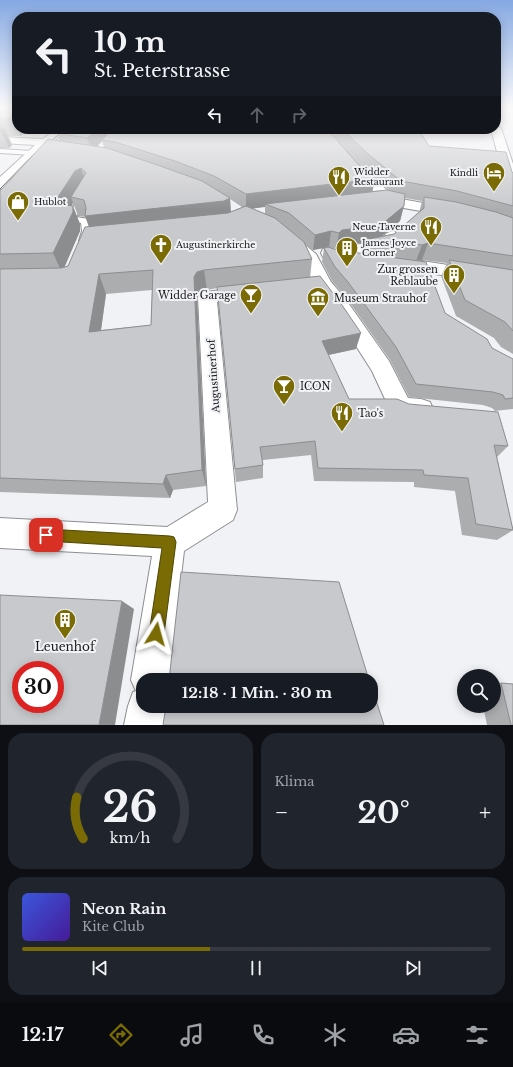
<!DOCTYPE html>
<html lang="de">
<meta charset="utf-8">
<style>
body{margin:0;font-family:"Libre Baskerville",serif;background:#20242c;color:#f1f3f6;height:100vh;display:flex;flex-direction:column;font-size:15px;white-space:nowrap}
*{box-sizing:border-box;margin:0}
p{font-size:13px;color:#9ea1a6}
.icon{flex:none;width:22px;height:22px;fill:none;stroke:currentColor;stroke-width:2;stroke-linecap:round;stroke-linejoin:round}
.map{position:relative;height:725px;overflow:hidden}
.panel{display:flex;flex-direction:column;gap:8px;padding:8px;background:#0d0f14;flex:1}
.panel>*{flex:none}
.banner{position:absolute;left:12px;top:12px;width:489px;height:122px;border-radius:16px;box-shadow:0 2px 10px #0003;background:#171b24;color:#f1f3f6;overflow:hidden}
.fabs{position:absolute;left:457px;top:669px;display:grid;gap:8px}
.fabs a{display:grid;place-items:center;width:44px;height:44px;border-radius:50%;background:#171b24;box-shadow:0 2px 10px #0003;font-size:20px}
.speed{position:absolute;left:12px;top:661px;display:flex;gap:8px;font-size:20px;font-weight:700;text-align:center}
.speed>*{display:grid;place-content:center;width:52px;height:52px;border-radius:50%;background:#171b24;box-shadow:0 2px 10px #0003;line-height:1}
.speed .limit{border:6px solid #d22;background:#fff;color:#111}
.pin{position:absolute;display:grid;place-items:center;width:34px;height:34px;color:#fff;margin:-17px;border-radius:8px;box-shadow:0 2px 6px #0006}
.me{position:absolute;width:44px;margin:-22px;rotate:8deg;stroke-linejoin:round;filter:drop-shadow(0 0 3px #0008)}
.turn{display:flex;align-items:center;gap:14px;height:84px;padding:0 16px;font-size:18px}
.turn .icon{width:52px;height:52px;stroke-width:2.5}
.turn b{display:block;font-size:28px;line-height:34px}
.lanes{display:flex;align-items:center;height:38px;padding:0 16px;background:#0003;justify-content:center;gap:20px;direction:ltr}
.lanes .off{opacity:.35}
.big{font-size:30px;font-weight:700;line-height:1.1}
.panel .tile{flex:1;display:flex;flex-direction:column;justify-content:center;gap:6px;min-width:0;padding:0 14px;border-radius:16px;background:#20242c}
.panel .dial{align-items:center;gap:0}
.dial svg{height:104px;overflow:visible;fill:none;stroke:#363941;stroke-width:7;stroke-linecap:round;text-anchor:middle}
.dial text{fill:#f1f3f6;stroke:none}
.song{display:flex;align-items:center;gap:12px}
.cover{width:48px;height:48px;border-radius:6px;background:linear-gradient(135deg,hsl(230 70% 55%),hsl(260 70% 35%))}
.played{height:4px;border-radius:2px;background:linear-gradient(90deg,#7a6b04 40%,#363941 40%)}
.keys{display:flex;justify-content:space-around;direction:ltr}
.heat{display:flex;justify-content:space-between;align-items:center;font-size:22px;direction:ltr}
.panel .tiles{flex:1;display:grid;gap:8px;grid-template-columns:1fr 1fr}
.tile:last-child{grid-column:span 2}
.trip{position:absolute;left:136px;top:673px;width:242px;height:40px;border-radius:16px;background:#171b24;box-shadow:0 2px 10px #0003;font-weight:700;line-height:40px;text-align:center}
.menu{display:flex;height:64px;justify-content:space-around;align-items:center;background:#090b0e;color:#9ea1a6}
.menu .icon{width:28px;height:28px}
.menu .selected{color:#7a6b04}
.menu b{font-size:18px;color:#f1f3f6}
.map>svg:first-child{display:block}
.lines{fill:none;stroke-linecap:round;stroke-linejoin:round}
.lane-casing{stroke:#8e8e91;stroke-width:2}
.street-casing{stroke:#8e8e91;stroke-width:2}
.lane{fill:#fff;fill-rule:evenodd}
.street{fill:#fff;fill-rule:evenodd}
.tram{stroke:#474749;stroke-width:1}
.wall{fill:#acadaf;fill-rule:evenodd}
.shaded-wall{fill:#8c8d8f}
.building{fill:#c8c9cc;stroke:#8c8d8f;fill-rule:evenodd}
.route{fill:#7a6b04;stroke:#4f4603}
.labels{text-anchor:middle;stroke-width:4;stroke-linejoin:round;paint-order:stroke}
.far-poi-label{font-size:9px;fill:#19191a;stroke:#f1f2f5;text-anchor:start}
.poi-label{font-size:10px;fill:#19191a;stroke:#f1f2f5;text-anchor:start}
.street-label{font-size:10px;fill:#19191a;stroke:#f1f2f5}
.near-poi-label{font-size:12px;fill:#19191a;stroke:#f1f2f5}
</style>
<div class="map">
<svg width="513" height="725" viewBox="0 0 513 725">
<rect width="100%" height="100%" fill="#f1f2f5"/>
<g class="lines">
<g class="lane-casing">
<path id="lane" d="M0,149L32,151L36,153L32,155L0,153Z
M86,190L90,193L76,217L89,219C93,226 91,233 89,241L84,244L79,241L82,231L81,223L67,221L65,219L83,191Z"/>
</g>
<g class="street-casing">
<path id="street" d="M496,125L501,128L513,164V190L508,189L506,186L491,129H496Z
M56,129H68L36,156L5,188L0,189V177L35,145L0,143V137L43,139Z
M315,129H326L364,170L396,198L450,208L455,209L457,212L455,215L450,216L386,205L354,176Z
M393,231L399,233L401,236L388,249L329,258L323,257L321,253L323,249L329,248L377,242L387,233Z
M291,236L297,238L316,254L331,282L344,297L389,361L408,398L421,399L430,402L433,409L430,416C417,420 405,418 392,414L372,371L330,305L314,285L303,260L283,241L285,238Z
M401,261L416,263L422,261L513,275V287L429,273L423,274L395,270L392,266L395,262Z
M247,286L254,288L256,292L254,296L217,302L237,510L233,520L184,551L169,680H143V706H166L164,725H124L128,706L133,692L136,691L131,680L152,556L0,548V518L167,527L208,502L198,297L200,293Z"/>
</g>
<use href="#lane" class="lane"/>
<use href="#street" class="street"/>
<path class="tram" d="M0,189L34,154L66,129"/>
</g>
<path class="wall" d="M0,108H17V129H29L21,136H8L12,145L9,148H0Z
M327,129H418L429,146L512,172L513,173V354L501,347L494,338L456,316L441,276L447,263L422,260L418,261L445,313L492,348L513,360V409L495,411L492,408L483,405L409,397L390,360L345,296L332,281L322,262L324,248L365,254L368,242L339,246L336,249L329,247L313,250L304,243L312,259L310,278L356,349L328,355L349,399L508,446L497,457L513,530L497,540L462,535L455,491L414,487V482L314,481L311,455L263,460V478L236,482L217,288L207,290L200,292L197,296L206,486L173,490L170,498L0,492V191L60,141L57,133L356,162L375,179L372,191L389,190L365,169ZM102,141L104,148L97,147ZM405,198L422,201L419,213L394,234L381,236L400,221ZM230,199L242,207L231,212ZM73,203L78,216L86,217L89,227L68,266L64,267L80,231V224L72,205ZM262,207H265V214L252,209ZM152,290L151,325L101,330L106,294Z
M494,683H501L513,725H487L483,706H494Z"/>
<path class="shaded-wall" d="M17,116V126L14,119Z
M4,127L12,145L9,148L0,130Z
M18,129H29L21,136Z
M97,129H115L102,140V141L92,152L87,138Z
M81,168L87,186L71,197L73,203L64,218L56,200L75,171Z
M375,179L372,194L265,204V207L246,209V194Z
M230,198L231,217L92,235L85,216Z
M73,206L80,224V231L62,273L53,253Z
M404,206L400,221L377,240L369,239L368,242L339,246L336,249L339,233L342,230Z
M331,231L329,247L313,250L315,235Z
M428,243L422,260L416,261L422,245Z
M204,270L207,290L200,292L197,296L206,486L202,470L194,277L197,272Z
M99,274L106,294L98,351L89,332Z
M361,333L356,349L319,357L322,341Z
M166,475L173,490L170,498L163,484Z
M122,601L134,609L115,725H99Z"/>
<path class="building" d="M0,108H17V116L14,119L0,118Z
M0,127H4L0,130Z
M61,129H97L87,138L57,133Z
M113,129H327L356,162L375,179L246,194L214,176L175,161L115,142L102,140Z
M342,129H418L429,146L506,152L512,172L513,173V206L457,191L401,181L368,154Z
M48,139L107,148L163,167L202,181L230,198L224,201L85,216L86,208L84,200L71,197L86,173L81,168L75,171L56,200L59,204L73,206V212L53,253L0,254V191Z
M387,190L405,194L404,206L381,225L342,230L339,233L331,231L315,235L289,213L265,204Z
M424,197L456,202L496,212L513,218V256L428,243L422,245L369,239L394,234L424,208Z
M246,206L275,218L304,242L312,259L204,270L197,272L194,277L202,470L166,475L163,484L0,478V269L61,268L68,266L85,227L228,213ZM153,270L151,325L89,332L99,274Z
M328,247L337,250L426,262L445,313L487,339L492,348L513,359V398L505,399L503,395L493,392L416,384L396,347L348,282L335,267L324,248Z
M449,260L513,270V331L505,322L465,300Z
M320,276L342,305L361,333L322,341L349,399H397L409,404L498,412L508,446L494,445L513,530L476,524L468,478L424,475L423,470L318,468L315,441L260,447L263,465L235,469L217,287Z
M181,572L339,582L369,680H169Z
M0,595L122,601L99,725H0ZM21,670H55V704H21Z
M501,683L513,684V725H511Z
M371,685L384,725H163L166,706H371Z"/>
<linearGradient id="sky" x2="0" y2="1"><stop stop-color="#85a8e2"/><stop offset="0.51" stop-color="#f9f9fa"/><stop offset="1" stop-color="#f9f9fa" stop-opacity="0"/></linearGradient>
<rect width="513" height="210" fill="url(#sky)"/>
<path class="route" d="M46,529L170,536L174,537L176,542L164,634L162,640L156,642L151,640L149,634L162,548L46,541L42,540L40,535L42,531Z"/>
<defs>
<g id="hotel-pin" transform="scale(1.15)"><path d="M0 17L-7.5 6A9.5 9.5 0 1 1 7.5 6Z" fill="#7a6b04" stroke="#f1f2f5"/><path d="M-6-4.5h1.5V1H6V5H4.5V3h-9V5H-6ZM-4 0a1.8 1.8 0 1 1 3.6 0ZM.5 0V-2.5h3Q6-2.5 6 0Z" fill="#fff"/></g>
<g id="restaurant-pin" transform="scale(1.15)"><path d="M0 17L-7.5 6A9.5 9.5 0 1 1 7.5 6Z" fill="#7a6b04" stroke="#f1f2f5"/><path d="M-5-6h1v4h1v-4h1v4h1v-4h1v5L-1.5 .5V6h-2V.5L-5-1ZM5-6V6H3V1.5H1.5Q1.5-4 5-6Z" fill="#fff"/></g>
<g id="shop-pin" transform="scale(1.15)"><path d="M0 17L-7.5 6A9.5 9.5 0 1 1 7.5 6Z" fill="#7a6b04" stroke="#f1f2f5"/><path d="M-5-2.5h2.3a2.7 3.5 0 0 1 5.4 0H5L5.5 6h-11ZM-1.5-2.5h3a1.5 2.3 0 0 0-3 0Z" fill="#fff"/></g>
<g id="church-pin" transform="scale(1.15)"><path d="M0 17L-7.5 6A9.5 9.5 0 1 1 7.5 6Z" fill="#7a6b04" stroke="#f1f2f5"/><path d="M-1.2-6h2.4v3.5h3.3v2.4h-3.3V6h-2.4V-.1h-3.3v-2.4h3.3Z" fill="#fff"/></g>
<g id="building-pin" transform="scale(1.15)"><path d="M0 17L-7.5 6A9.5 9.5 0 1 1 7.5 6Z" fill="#7a6b04" stroke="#f1f2f5"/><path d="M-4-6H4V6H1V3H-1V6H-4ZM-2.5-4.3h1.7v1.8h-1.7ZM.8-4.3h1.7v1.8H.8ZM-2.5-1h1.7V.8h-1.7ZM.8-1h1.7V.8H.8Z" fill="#fff"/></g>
<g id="bar-pin" transform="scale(1.15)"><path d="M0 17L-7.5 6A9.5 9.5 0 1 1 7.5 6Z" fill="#7a6b04" stroke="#f1f2f5"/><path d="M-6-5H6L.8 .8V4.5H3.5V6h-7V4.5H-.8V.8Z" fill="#fff"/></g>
<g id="museum-pin" transform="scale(1.15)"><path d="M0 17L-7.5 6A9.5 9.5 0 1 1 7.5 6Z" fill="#7a6b04" stroke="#f1f2f5"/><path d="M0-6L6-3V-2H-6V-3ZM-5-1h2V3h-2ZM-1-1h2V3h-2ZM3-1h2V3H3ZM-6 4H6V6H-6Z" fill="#fff"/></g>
</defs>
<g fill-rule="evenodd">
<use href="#hotel-pin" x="494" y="173"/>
<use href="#restaurant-pin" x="339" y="177"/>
<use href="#shop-pin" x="18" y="202"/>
<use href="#restaurant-pin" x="431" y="227"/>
<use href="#church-pin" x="161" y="245"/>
<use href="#building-pin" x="347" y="248"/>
<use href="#building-pin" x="454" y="275"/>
<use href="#bar-pin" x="251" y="295"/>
<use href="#museum-pin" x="318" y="298"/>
<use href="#bar-pin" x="284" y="386"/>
<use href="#restaurant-pin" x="342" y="413"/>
<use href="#building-pin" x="65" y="620"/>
</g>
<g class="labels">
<g class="far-poi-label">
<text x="354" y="175">Widder<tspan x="354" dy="10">Restaurant</tspan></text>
<text x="478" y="176" text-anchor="end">Kindli</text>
<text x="34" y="205">Hublot</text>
<text x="416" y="230" text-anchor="end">Neue Taverne</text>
<text x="362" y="246">James Joyce<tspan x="362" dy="10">Corner</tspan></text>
<text x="176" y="248">Augustinerkirche</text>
</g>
<g class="poi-label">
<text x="438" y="273" text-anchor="end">Zur grossen<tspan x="438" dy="12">Reblaube</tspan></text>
<text x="236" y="299" text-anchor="end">Widder Garage</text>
<text x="334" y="302">Museum Strauhof</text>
<text x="300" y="390">ICON</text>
<text x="358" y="417">Tao's</text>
</g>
<g class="street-label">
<text transform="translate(213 376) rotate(-94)" y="4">Augustinerhof</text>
</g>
<g class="near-poi-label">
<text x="65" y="651">Leuenhof</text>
</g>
</g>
</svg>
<div class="fabs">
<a><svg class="icon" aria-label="search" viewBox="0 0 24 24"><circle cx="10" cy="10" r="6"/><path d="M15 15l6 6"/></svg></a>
</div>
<div class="speed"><div class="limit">30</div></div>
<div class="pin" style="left:46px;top:535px;background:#d93025"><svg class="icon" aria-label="arrive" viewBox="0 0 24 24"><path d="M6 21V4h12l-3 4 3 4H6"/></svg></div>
<svg class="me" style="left:156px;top:634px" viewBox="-20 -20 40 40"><path d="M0-17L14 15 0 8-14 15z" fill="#7a6b04" stroke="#fff" stroke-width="4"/></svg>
<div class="trip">12:18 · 1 Min. · 30 m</div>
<div class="banner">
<div class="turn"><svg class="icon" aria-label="left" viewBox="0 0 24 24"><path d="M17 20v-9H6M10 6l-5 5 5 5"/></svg><div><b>10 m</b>St. Peterstrasse</div></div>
<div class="lanes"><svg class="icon" aria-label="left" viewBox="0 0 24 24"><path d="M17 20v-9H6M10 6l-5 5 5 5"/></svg><svg class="icon off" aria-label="ahead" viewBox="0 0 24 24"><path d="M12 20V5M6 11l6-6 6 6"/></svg><svg class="icon off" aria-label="right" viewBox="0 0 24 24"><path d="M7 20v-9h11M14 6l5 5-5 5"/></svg></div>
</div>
</div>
<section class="panel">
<div class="tiles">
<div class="tile dial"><svg viewBox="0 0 100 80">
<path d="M14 69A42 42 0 1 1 86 69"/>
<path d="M14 69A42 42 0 0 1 9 37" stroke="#7a6b04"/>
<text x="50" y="56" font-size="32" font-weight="700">26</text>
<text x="50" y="72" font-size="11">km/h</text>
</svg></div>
<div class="tile"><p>Klima</p>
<div class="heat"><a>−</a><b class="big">20°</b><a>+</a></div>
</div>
<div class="tile">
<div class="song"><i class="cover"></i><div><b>Neon Rain</b><p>Kite Club</p></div></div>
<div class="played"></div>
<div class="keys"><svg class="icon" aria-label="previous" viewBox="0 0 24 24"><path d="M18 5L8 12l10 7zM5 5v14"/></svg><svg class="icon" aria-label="pause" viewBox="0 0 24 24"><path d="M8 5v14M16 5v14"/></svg><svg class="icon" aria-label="next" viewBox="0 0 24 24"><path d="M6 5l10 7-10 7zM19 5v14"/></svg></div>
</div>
</div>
</section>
<nav class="menu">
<b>12:17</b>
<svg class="icon selected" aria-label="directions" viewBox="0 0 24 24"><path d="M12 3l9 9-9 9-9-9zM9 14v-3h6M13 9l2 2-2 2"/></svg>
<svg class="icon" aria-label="music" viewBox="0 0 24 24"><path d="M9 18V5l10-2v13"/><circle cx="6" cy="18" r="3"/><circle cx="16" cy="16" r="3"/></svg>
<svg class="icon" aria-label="phone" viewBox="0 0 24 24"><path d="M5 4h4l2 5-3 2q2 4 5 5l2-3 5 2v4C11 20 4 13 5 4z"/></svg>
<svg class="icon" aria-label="climate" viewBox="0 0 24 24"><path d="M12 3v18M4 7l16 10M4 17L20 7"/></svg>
<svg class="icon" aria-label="car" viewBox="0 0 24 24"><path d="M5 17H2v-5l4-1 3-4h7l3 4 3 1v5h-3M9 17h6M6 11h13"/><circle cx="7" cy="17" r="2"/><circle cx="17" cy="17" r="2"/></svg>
<svg class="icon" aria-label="filters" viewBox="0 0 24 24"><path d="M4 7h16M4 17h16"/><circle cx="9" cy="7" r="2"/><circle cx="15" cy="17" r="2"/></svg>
</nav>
